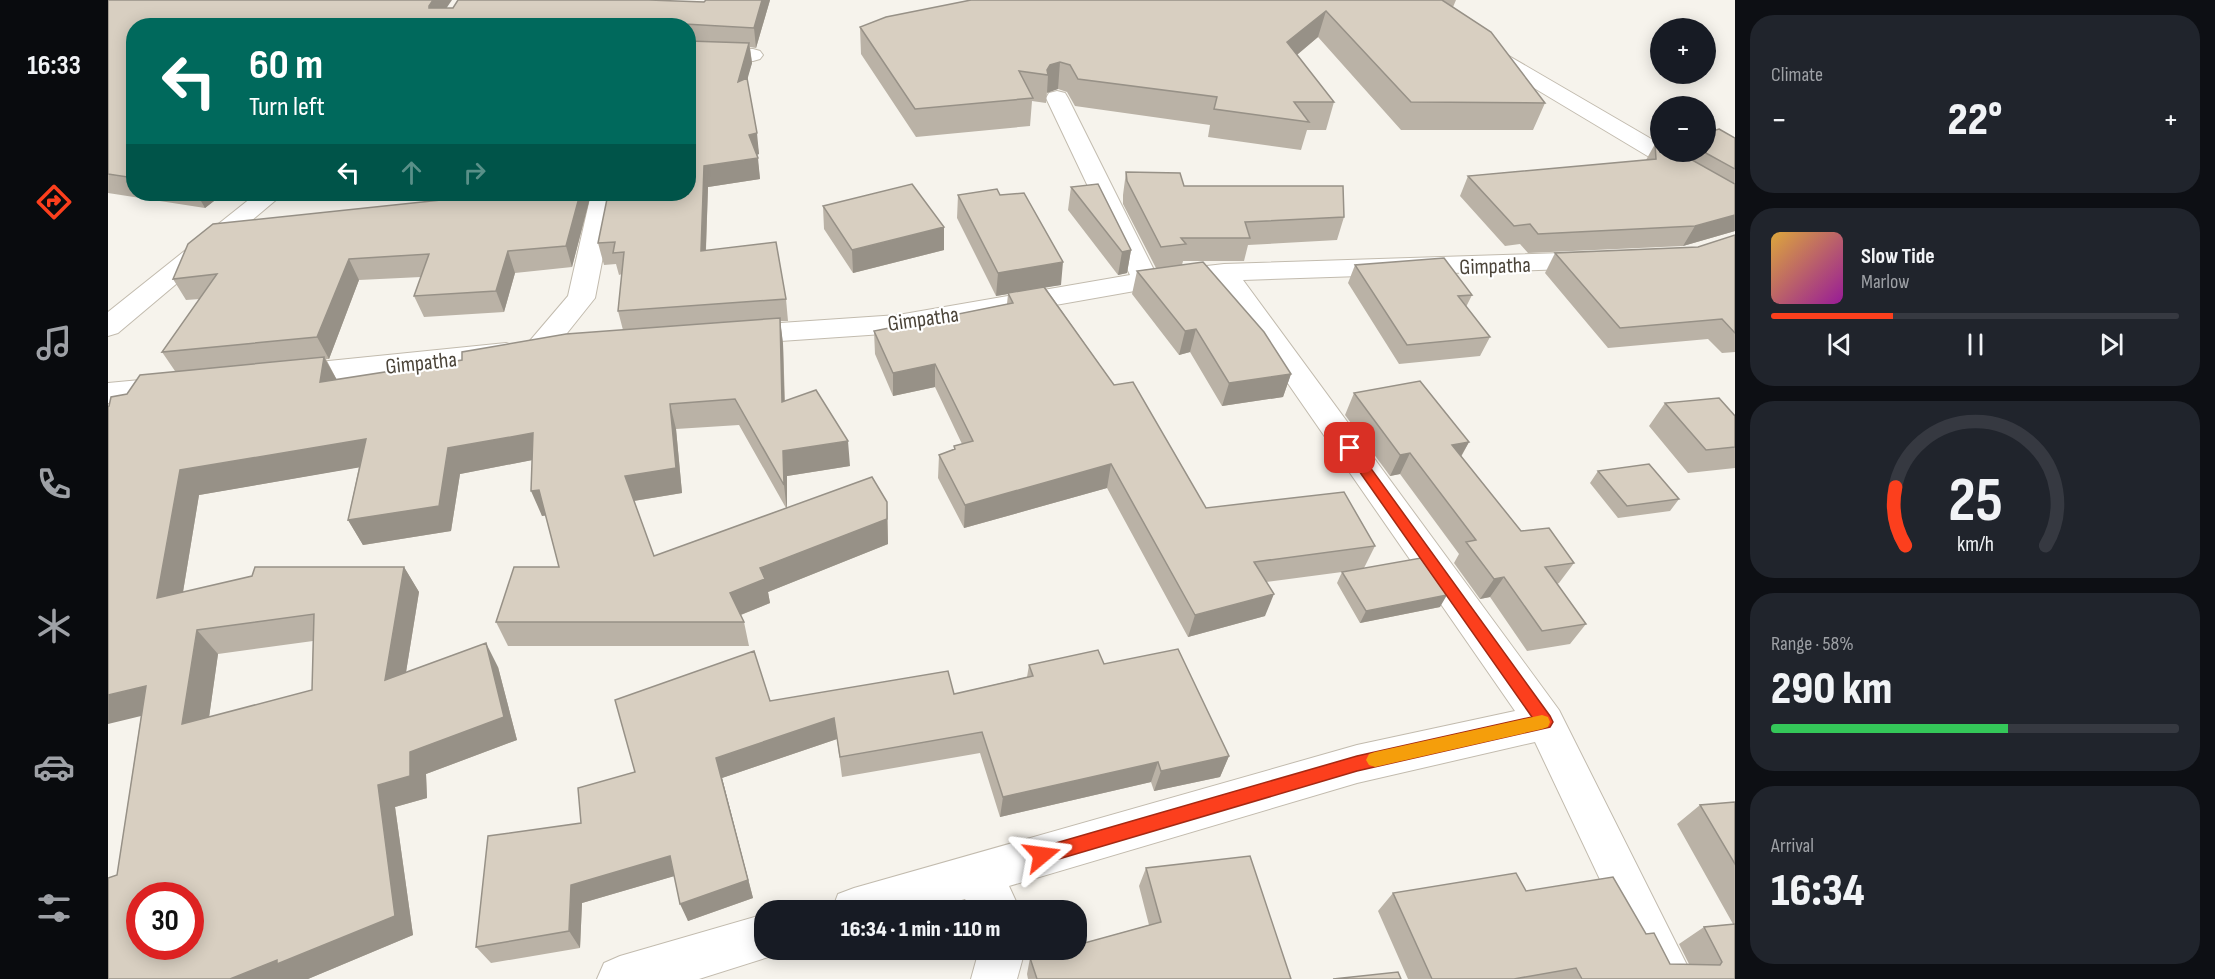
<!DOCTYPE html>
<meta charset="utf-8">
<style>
body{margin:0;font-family:"Sofia Sans Condensed",sans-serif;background:#20242c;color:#f1f3f6;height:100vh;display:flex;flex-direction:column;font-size:22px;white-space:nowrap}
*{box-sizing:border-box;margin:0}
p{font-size:20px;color:#9ea1a6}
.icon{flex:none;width:33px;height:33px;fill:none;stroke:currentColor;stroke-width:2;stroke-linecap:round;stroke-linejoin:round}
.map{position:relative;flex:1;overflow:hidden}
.details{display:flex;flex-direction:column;gap:15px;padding:15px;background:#0d0f14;width:480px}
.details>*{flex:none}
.top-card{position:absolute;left:18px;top:18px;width:570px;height:183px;border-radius:24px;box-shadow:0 3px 15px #0003;background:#00695c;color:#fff;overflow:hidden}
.fabs{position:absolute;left:1542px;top:18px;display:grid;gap:12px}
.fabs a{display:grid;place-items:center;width:66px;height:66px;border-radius:50%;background:#171b24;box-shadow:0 3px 15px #0003;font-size:30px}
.speed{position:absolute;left:18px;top:882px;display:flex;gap:12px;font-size:30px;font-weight:700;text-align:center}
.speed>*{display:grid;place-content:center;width:78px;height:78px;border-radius:50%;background:#171b24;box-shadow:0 3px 15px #0003;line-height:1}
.speed .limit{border:9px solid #d22;background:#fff;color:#111}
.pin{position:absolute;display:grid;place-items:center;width:51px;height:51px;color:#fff;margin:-26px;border-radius:12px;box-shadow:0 3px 9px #0006}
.me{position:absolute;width:66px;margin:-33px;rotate:74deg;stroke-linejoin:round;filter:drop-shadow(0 0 4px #0008)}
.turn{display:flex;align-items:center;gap:21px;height:126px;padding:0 24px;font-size:27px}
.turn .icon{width:78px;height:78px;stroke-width:2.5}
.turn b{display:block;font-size:42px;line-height:51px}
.lanes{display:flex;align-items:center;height:57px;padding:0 24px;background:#0003;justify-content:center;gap:30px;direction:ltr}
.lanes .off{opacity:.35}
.big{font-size:45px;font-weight:800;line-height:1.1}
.details .widget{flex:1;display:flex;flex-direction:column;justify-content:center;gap:9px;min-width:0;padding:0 21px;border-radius:24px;background:#20242c}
.details .dial{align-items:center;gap:0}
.dial svg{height:156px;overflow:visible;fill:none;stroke:#363941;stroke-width:7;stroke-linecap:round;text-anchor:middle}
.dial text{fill:#f1f3f6;stroke:none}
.song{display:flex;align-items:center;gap:18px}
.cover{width:72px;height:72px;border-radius:9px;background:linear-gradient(135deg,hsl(40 70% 55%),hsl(300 70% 35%))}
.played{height:6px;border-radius:3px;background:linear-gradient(90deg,#fc3f1d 30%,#363941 30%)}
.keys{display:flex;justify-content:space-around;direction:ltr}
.heat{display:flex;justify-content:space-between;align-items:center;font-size:33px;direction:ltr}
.charge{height:9px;border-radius:4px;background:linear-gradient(90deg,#34c759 58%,#363941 0)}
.trip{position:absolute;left:646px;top:900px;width:333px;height:60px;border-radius:24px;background:#171b24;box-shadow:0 3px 15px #0003;font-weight:800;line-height:60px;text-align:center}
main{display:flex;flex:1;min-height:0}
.menu{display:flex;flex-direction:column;width:108px;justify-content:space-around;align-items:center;background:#090b0e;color:#9ea1a6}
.menu .icon{width:42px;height:42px}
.menu .on{color:#fc3f1d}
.menu b{font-size:27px;color:#f1f3f6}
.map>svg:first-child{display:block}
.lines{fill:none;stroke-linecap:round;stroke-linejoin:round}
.minor-casing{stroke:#c2bbae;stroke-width:2}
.minor{fill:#fff;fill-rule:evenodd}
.wall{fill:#bab2a6;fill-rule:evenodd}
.shaded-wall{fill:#979187}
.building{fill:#d8cfc1;stroke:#979187;stroke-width:1.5;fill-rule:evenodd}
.route{fill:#fc3f1d;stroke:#a42913;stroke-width:1.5}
.slow{fill:#f59e0b}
.labels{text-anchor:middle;stroke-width:4.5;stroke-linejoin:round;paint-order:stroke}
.street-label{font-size:22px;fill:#4b4439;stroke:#fff}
</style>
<main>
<nav class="menu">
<b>16:33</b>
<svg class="icon on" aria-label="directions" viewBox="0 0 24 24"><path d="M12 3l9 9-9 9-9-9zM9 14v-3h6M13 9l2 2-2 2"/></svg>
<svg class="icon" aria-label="music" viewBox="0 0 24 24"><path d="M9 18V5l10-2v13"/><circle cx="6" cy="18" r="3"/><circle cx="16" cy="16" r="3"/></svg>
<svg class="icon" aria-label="phone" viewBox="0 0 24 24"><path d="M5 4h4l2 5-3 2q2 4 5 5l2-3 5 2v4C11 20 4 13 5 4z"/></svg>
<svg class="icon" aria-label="climate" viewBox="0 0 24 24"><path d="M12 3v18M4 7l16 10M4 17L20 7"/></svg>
<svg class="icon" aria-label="car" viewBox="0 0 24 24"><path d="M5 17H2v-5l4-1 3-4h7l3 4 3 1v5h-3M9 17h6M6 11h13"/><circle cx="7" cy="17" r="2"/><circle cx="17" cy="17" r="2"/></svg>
<svg class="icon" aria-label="filters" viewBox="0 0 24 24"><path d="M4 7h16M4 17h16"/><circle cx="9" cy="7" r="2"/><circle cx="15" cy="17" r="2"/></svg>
</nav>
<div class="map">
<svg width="1627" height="979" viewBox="0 0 1627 979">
<rect width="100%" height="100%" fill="#f6f3ec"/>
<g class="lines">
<g class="minor-casing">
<path id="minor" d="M1290,0H1313L1375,41L1552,144V152H1565L1627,188V205L1618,203L1361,49Z
M580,46L645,49L652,51L655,55L652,59L645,61L580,58Z
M949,91L957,93L960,98L1047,272L1116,264L1488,252L1497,254L1501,260L1497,266L1488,268L1135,280L1451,710L1586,979H1539L1427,742L1249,783L901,886L912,910H864L857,899L820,910H724L730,894L746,888L1249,745L1407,711L1109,281L1038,289L790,333L629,344L619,342L615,335L619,328L629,326L790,315L1022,275L938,98L941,93Z
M148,194H175L10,333L0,336V312Z
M483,194H507L487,298L440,357L430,360L420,357L415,350L420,343L460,296Z
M398,343L408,346L413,353L408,360L181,385L170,382L166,375L170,368L181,365Z
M64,377L75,380L79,387L75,394L0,403V383Z
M657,914V950H675L673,953L591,979H489L496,963L512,956Z
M871,950H917L909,979H863Z"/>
</g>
<use href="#minor" class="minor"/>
</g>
<path class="wall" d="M0,0L339,8L662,0L648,48L642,47L644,63L639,78L651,154L649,155L652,179L600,187L598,250L678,299L680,321H672L675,344L677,401L742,466L679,476V508L779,502L780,544L660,592L662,603L633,615L636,622L641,646H400L388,622L451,567L438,515L434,516L424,460L352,474L343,531L255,545L240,520L251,467L91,495L75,592L296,567L311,592L298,672L390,667L409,740L318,774L319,798L287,807L305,935L200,979H0L9,875L33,716L19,394L67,371L54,352L92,299L78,300L65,279L384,194H380H483L464,267L407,273L396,312L316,317L306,296L313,277L251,280L221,359H218L229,380L354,360L515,330L510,311L514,274L511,275L508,264L496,265L490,243L580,194V26H26V194H115L97,208L0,193ZM631,425L678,508L546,556L526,501L574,493L568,429ZM205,641L204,690L101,717L110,654Z
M863,0H1348L1345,7L1437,103L1425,130H1293L1210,37L1189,55L1226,102L1218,130H1199L1193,150L1100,137L1102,125L967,106L959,92L950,89L939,92L938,103L924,101L922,126L808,137L753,54L752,27Z
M1627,138V231L1575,246L1420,253L1412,244L1397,246L1352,196L1360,176L1538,160L1547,144L1552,152H1598Z
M1018,172L1076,186L1236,217L1229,240L1140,245L1136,261H1075L1074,265L1183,374L1175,397L1114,406L1082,352L1071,355L1024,294L1029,271L1048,268L1015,204V195Z
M963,187L1023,250L1019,273L1010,275L960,210Z
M850,195H892L953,285L937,287L1006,385L1098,508L1267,546L1256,568L1332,607L1252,623L1229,583L1234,572L1158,582L1157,616L1080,637L999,488L856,528L830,478L831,455L846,449V446L854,444L827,387L785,396L767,354L766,331L899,304L900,294L888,296L849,218Z
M715,206L836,227V250L745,273L716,229Z
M1627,235V352L1614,353L1600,339L1500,348L1437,273L1447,253L1590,247Z
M1247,265L1364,295L1358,307L1382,337L1372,356L1291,364L1240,283Z
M1246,393L1361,442L1353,457L1413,531L1466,563L1451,583L1449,584L1478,624L1462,644L1419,651L1382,597L1372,599L1346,563L1351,554L1292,474L1282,476L1237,415Z
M1557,403L1627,416V468L1580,473L1541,426Z
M1490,471L1571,499L1562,511L1510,518L1482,483Z
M996,664L1121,756L1112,777L1046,791L1043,782L892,817L872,753L734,777L729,739L614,778L645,898L580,921L566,876L474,903L472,948L383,963L368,947L473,823L527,772L662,701L846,694L919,677L921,665Z
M1627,802V979H1300L1270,911L1285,893L1418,891L1538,934L1562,964H1581L1571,944L1596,927L1625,924L1569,824L1592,805Z
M1038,868L1183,979H920L919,974L922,958L1041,925L1031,886Z"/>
<path class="shaded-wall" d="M325,0H344L327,25L321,6Z
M654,0H662L648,48L646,28Z
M1218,11L1210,37L1172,69L1179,42Z
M641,43L644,63L633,102L630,82Z
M952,62L950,89L939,93L940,75L939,70L942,65Z
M649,133L651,154L644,156L641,135Z
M650,158L652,179L600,187L597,272L593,251L596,166Z
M89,194H115L97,208Z
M472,194H483L464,267L458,246Z
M1627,215V231L1575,246L1587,226Z
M836,227V250L745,273L744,250Z
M1023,250L1019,273L1010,275L1014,252Z
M400,251L407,273L396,312L388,291Z
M241,259L251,280L221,359L209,337Z
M955,262L953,285L888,296L890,273Z
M672,318L675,344L677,427L674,402Z
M1088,329L1082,352L1071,355L1077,331Z
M216,357L230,382H212Z
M827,364V387L785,396V373Z
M1183,374L1175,397L1114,406L1121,383Z
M562,404L568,429L574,493L525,501L517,476Z
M425,433L435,458L352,474L343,531L255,545L240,520L340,448Z
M258,439L271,464L91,495L70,622L49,598L72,470Z
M740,441L742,466L679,476V511L676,485L675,451Z
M1361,442L1349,463L1344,445Z
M1302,453L1292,474L1282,476L1292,455Z
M1003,464L999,488L856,528L857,505Z
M431,490L441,515L434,516L423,491Z
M779,502L780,544L660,592L662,603L627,617L622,593L652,568Z
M296,567L311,592L293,703L277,680Z
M1396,577L1382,597L1372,599L1386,579Z
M1166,594L1157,616L1080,637L1087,615Z
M1339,595L1332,607L1252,623L1258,611Z
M89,630L110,654L97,746L74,724Z
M378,643L390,667L409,740L318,774L319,798L287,807L305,935L200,979H122L169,960L270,785L302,752Z
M38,686L62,709L0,724V695Z
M726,718L729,739L614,778L645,898L580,921L572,904L608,758Z
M1121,756L1112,777L1046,791L1053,771Z
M1050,762L1043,782L892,817L895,797Z
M562,856L570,875L474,903L472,948L461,931L463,885Z"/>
<path class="building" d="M0,0H325L321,6V8H345L350,0H541L596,2L598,0H654L646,28L577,24L576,26H26V178L0,174Z
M863,0H1334L1383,32L1437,103L1303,102L1218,11L1179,42L1226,102H1186L1201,122L1106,109L1109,97L970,79L962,65L952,62L942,65L939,70L940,75L911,71L925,98L807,109L752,27L778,17Z
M580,41L641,43L630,82L639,78L649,133L641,135L650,158L596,166L593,251L668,242L678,299L510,311L516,252L505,253L507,242L490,243L500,194H580Z
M1611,129L1627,138V169L1596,152H1598V133Z
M1552,142V152H1570L1627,184V215L1587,226L1430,234L1422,224L1406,226L1360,176L1548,159L1547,144Z
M1018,172L1072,173L1076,186H1235L1236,217L1137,222L1142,238H1073L1078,244L1053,247L1019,181Z
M804,184L836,227L744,250L715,206Z
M990,184L1023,250L1014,252L963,187Z
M889,189L892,195L916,193L955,262L890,273L850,195Z
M390,194H472L458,246L400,251L388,291L306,296L321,254L241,259L209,337L54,352L109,274L65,279L80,244L105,224Z
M1627,235V333L1614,319L1512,328L1447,253L1590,247Z
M1336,258L1364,295L1350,296L1382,337L1299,345L1247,265Z
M1095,262L1156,332L1183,374L1121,383L1088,329L1077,331L1029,271Z
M936,287L1006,385L1025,382L1098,508L1236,492L1267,546L1146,562L1166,594L1087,615L1003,464L857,505L831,455L847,449L846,446L865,441L827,364L785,373L766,331L905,303L900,293Z
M672,318L674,402L708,390L740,441L675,451L676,485L627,399L562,404L568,468L517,476L546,556L764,477L779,502V519L652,568L657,579L622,593L636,622H388L406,567H451L431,490L423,491L425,433L340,448L331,506L240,520L258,439L72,470L49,598L144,576L147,567H296L277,680L378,643L396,717L302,752V776L270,785L287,916L169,964V960L122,979H0V878L9,875L38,686L0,695V407L1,406L3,397L19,394L32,375L216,357L212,382L354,360V352L458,334ZM206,614L204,690L74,724L89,630ZM32,896H82V946H32Z
M1312,381L1361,442L1344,445L1413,531L1441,528L1466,563L1437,567L1478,624L1434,631L1396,577L1386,579L1358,542L1368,540L1302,453L1292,455L1246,393Z
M1611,398L1627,416V447L1598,450L1557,403Z
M1541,464L1571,499L1519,506L1490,471Z
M1313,558L1339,595L1258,611L1234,572Z
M1070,649L1121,756L1053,771L1050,762L895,797L874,732L732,757L726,718L608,758L640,880L572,904L562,856L463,885L461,931L368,947L380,836L473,823L470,788L527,772L507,700L646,651L662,701L840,671L846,694L925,676L921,665L990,650L996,664Z
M1627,802V864L1592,805Z
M1142,856L1183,979H929L922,958L952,950H969V945L1053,922L1038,868Z
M1408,873L1418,891L1505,877L1538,934L1546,933L1562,964L1612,965L1614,962L1596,927L1627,924V979H1474L1468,968L1406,979H1324L1285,893Z
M1290,972L1293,979H1225Z"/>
<path class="route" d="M1242,443L1246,445L1442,716L1445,722L1442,727L1249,771L934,864L928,862L925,855L928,849L934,847L1249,756L1424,717L1237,451L1235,448Z"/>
<path class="slow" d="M1434,715L1440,717L1442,722L1440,727L1434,729L1267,767L1261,765L1258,760L1261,754L1267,752Z"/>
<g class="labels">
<g class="street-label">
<text transform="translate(1387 265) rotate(-2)" y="8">Gimpatha</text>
<text transform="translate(815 318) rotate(-8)" y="8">Gimpatha</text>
<text transform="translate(313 362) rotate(-6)" y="8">Gimpatha</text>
</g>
</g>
</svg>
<div class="fabs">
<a>+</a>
<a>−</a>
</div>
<div class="speed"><div class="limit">30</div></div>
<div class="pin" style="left:1242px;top:448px;background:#d93025"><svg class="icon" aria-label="arrive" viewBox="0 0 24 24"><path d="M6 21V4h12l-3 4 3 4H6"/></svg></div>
<svg class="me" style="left:934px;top:855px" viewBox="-20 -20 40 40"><path d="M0-17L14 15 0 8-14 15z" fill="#fc3f1d" stroke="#fff" stroke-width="4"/></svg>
<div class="trip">16:34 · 1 min · 110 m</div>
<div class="top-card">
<div class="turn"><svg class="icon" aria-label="left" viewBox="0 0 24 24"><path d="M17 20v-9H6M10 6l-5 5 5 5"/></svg><div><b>60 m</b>Turn left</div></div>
<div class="lanes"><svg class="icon" aria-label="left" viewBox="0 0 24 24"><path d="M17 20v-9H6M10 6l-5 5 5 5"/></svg><svg class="icon off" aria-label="ahead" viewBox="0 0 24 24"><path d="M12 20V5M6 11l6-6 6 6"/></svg><svg class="icon off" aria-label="right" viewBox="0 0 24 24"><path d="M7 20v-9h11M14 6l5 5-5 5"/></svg></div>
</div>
</div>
<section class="details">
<div class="widget"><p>Climate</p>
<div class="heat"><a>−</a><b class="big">22°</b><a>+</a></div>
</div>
<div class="widget">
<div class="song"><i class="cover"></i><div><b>Slow Tide</b><p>Marlow</p></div></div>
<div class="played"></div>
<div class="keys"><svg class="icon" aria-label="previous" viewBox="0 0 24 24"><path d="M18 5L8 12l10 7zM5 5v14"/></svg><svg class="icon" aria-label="pause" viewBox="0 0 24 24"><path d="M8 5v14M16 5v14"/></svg><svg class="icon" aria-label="next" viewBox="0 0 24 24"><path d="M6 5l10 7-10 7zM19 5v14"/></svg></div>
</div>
<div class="widget dial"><svg viewBox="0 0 100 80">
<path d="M14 69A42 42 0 1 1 86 69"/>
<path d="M14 69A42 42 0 0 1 9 39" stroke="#fc3f1d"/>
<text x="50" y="56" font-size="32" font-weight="700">25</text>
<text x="50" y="72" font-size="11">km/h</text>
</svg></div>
<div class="widget"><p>Range · 58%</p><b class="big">290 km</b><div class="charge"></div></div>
<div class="widget"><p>Arrival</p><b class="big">16:34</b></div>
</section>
</main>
